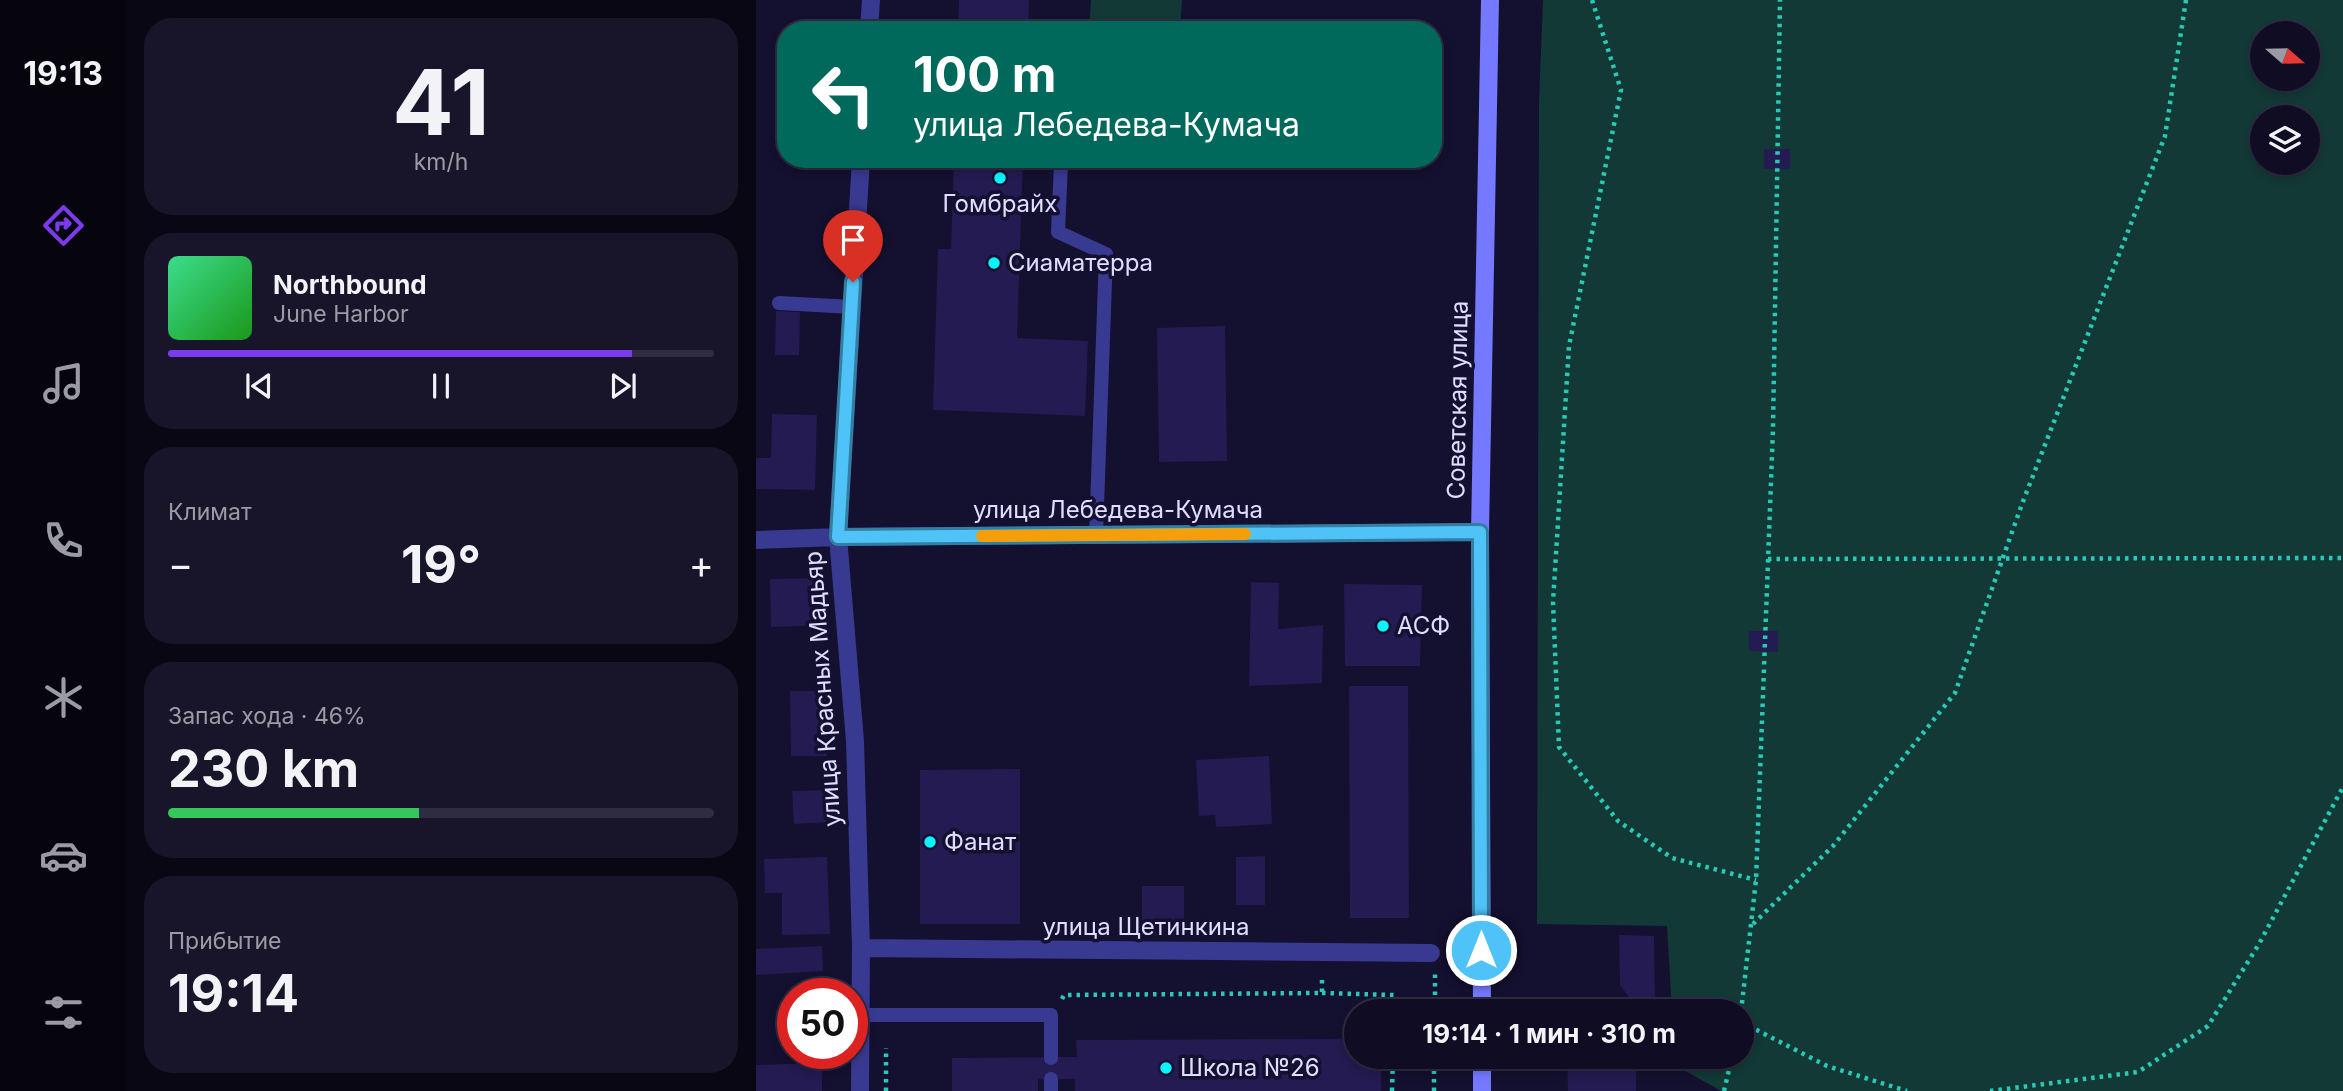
<!DOCTYPE html>
<html lang="ru">
<meta charset="utf-8">
<style>
body{margin:0;font-family:Inter,sans-serif;background:#18152b;color:#f1f3f6;height:100vh;display:flex;flex-direction:column;font-size:26px;white-space:nowrap}
*{box-sizing:border-box;margin:0}
p{font-size:23px;color:#9b9ba6}
.icon{flex:none;width:38px;height:38px;fill:none;stroke:currentColor;stroke-width:2;stroke-linecap:round;stroke-linejoin:round}
.map{position:relative;flex:1;overflow:hidden}
.sheet{display:flex;flex-direction:column;gap:18px;padding:18px;background:#080713;width:630px}
.sheet>*{flex:none}
.guide{position:absolute;left:21px;top:21px;width:665px;height:147px;border-radius:28px;box-shadow:0 4px 10px #0003,0 0 0 2px #2f2c41;background:#00695c;color:#fff;overflow:hidden}
.needle{width:46px;rotate:110deg}
.buttons{position:absolute;left:1494px;top:21px;display:grid;gap:14px}
.buttons a{display:grid;place-items:center;width:70px;height:70px;border-radius:50%;background:#0f0c23;box-shadow:0 4px 10px #0003,0 0 0 2px #2f2c41;font-size:35px}
.speed{position:absolute;left:21px;top:978px;display:flex;gap:14px;font-size:35px;font-weight:700;text-align:center}
.speed>*{display:grid;place-content:center;width:91px;height:91px;border-radius:50%;background:#0f0c23;box-shadow:0 4px 10px #0003,0 0 0 2px #2f2c41;line-height:1}
.speed .limit{border:10px solid #d22;background:#fff;color:#111}
.pin{position:absolute;display:grid;place-items:center;width:60px;height:60px;color:#fff;margin:-72px -30px;border-radius:50% 50% 50% 0;rotate:-45deg;box-shadow:0 0 7px #0007}
.pin .icon{rotate:45deg}
.me{position:absolute;width:77px;margin:-38px;rotate:0deg;stroke-linejoin:round;filter:drop-shadow(0 0 5px #0008)}
.turn{display:flex;align-items:center;gap:24px;height:147px;padding:0 21px;font-size:32px}
.turn .icon{width:91px;height:91px;stroke-width:2.5}
.turn b{display:block;font-size:49px;line-height:60px}
.big{font-size:52px;font-weight:700;line-height:1.1}
.sheet .widget{flex:1;display:flex;flex-direction:column;justify-content:center;gap:10px;min-width:0;padding:0 24px;border-radius:28px;background:#18152b}
.sheet .dial{align-items:center;gap:0}
.dial b{font-size:91px;line-height:1}
.song{display:flex;align-items:center;gap:21px}
.cover{width:84px;height:84px;border-radius:10px;background:linear-gradient(135deg,hsl(150 70% 55%),hsl(120 70% 35%))}
.played{height:7px;border-radius:4px;background:linear-gradient(90deg,#7c3aed 85%,#2f2c41 85%)}
.keys{display:flex;justify-content:space-around;direction:ltr}
.heat{display:flex;justify-content:space-between;align-items:center;font-size:38px;direction:ltr}
.charge{height:10px;border-radius:5px;background:linear-gradient(90deg,#34c759 46%,#2f2c41 0)}
.trip{position:absolute;left:588px;top:999px;width:410px;height:70px;border-radius:35px;background:#0f0c23;box-shadow:0 4px 10px #0003,0 0 0 2px #2f2c41;font-weight:700;line-height:70px;text-align:center}
main{display:flex;flex:1;min-height:0}
.tab-bar{display:flex;flex-direction:column;width:126px;justify-content:space-around;align-items:center;background:#06050e;color:#9b9ba6}
.tab-bar .icon{width:49px;height:49px}
.tab-bar .active{color:#7c3aed}
.tab-bar b{font-size:32px;color:#f1f3f6}
.map>svg:first-child{display:block}
.green{fill:#123936;fill-rule:evenodd}
.building{fill:#231b51}
.lines{fill:none;stroke-linecap:round;stroke-linejoin:round}
.path{stroke:#28c9b6;stroke-width:4.5;stroke-dasharray:3.5 5;stroke-linecap:butt}
.service{stroke:#383991;stroke-width:14}
.minor{stroke:#383991;stroke-width:18}
.secondary{stroke:#7579ff;stroke-width:18}
.route-casing{stroke:#337fa1;stroke-width:18}
.route{stroke:#4fc3f7;stroke-width:12}
.slow{stroke:#f59e0b;stroke-width:12}
.poi-dot{fill:#0af4ff;stroke:#14102f;stroke-width:2.5}
.labels{text-anchor:middle;stroke-width:7;stroke-linejoin:round;paint-order:stroke}
.poi-label{font-size:24px;fill:#e0deff;stroke:#14102f;text-anchor:start}
.street-label{font-size:24px;fill:#e0deff;stroke:#14102f}
</style>
<main>
<nav class="tab-bar">
<b>19:13</b>
<svg class="icon active" aria-label="directions" viewBox="0 0 24 24"><path d="M12 3l9 9-9 9-9-9zM9 14v-3h6M13 9l2 2-2 2"/></svg>
<svg class="icon" aria-label="music" viewBox="0 0 24 24"><path d="M9 18V5l10-2v13"/><circle cx="6" cy="18" r="3"/><circle cx="16" cy="16" r="3"/></svg>
<svg class="icon" aria-label="phone" viewBox="0 0 24 24"><path d="M5 4h4l2 5-3 2q2 4 5 5l2-3 5 2v4C11 20 4 13 5 4z"/></svg>
<svg class="icon" aria-label="climate" viewBox="0 0 24 24"><path d="M12 3v18M4 7l16 10M4 17L20 7"/></svg>
<svg class="icon" aria-label="car" viewBox="0 0 24 24"><path d="M5 17H2v-5l4-1 3-4h7l3 4 3 1v5h-3M9 17h6M6 11h13"/><circle cx="7" cy="17" r="2"/><circle cx="17" cy="17" r="2"/></svg>
<svg class="icon" aria-label="filters" viewBox="0 0 24 24"><path d="M4 7h16M4 17h16"/><circle cx="9" cy="7" r="2"/><circle cx="15" cy="17" r="2"/></svg>
</nav>
<section class="sheet">
<div class="widget dial"><b>41</b><p>km/h</p></div>
<div class="widget">
<div class="song"><i class="cover"></i><div><b>Northbound</b><p>June Harbor</p></div></div>
<div class="played"></div>
<div class="keys"><svg class="icon" aria-label="previous" viewBox="0 0 24 24"><path d="M18 5L8 12l10 7zM5 5v14"/></svg><svg class="icon" aria-label="pause" viewBox="0 0 24 24"><path d="M8 5v14M16 5v14"/></svg><svg class="icon" aria-label="next" viewBox="0 0 24 24"><path d="M6 5l10 7-10 7zM19 5v14"/></svg></div>
</div>
<div class="widget"><p>Климат</p>
<div class="heat"><a>−</a><b class="big">19°</b><a>+</a></div>
</div>
<div class="widget"><p>Запас хода · 46%</p><b class="big">230 km</b><div class="charge"></div></div>
<div class="widget"><p>Прибытие</p><b class="big">19:14</b></div>
</section>
<div class="map">
<svg width="1587" height="1091" viewBox="0 0 1587 1091">
<rect width="100%" height="100%" fill="#14102f"/>
<path class="green" d="M335,0H426L424,30H333Z
M787,0H1587V1091H965L919,1065L918,1057H985V1012L916,1011L911,926L781,924L783,102ZM1507,33H1552V79H1507ZM1507,117H1552V163H1507Z"/>
<path class="building" d="M203,0H273L272,30H202Z
M1008,149H1034V169H1008Z
M198,159H267L261,338L332,341L329,416L177,410L182,249H195Z
M20,311L44,312L43,355H19Z
M469,326L471,461L403,462L401,328Z
M16,414L61,415L59,490L0,489V458H15Z
M69,578L70,625L15,627L14,579Z
M495,582L523,583L522,629L567,625L566,683L493,686Z
M588,584L666,585L664,666H589Z
M993,631H1022V652L993,651Z
M593,686H652L653,918H594Z
M34,691H70L71,756H35Z
M513,756L516,824L460,827L459,815L443,816L440,760Z
M264,769V924H164V770Z
M74,790L75,822L38,824L36,791Z
M509,856V905H480V857Z
M71,857L74,934L26,935V893H9L8,859Z
M386,886H428V926H386Z
M863,935L898,936L899,1004H878L864,985Z
M66,946L67,971L0,975V949Z
M839,1009H880V1012H839Z
M600,1039V1057H625V1091H319V1079H282V1091H196V1058L321,1057L320,1040Z
M811,1057H880V1091H812Z
M66,1063V1091H0V1065Z"/>
<g class="lines">
<path class="path" d="M836,0L865,90L813,346L797,602L803,747L862,821L916,858L1000,880
M1012,559L1587,558
M997,924L1077,846L1199,693L1266,504L1409,136L1430,0
M566,993L638,995V1012
M306,999L308,995L566,993V975
M679,1012V974
M985,1012L1000,880L1017,429L1024,0
M985,1022L1071,1066L1151,1091
M130,1091V1048
M636,1091L637,1057
M678,1091V1057
M968,1091L976,1057
M1234,1091L1382,1072L1452,1026L1503,944L1587,787"/>
<path class="service" d="M305,164L302,232L350,254L340,535
M23,303L96,307
M106,1015H295V1058
M295,1091V1079"/>
<path class="minor" d="M113,30L115,0
M0,540L82,537L724,532
M105,948L675,953
M104,1091L105,948L99,741L82,537L105,159"/>
<path class="secondary" d="M726,1012L724,532L734,0
M726,1057V1091"/>
</g>
<g class="lines">
<g class="route-casing">
<path id="route" d="M97,282L82,537L724,532L725,950"/>
</g>
<use href="#route" class="route"/>
<path class="slow" d="M226,536L489,534"/>
</g>
<g class="poi-dot">
<circle cx="244" cy="178" r="7"/>
<circle cx="238" cy="263" r="7"/>
<circle cx="627" cy="626" r="7"/>
<circle cx="174" cy="842" r="7"/>
<circle cx="410" cy="1068" r="7"/>
</g>
<g class="labels">
<g class="poi-label">
<text x="244" y="212" text-anchor="middle">Гомбрайх</text>
<text x="252" y="271">Сиаматерра</text>
<text x="641" y="634">АСФ</text>
<text x="188" y="850">Фанат</text>
<text x="424" y="1076">Школа №26</text>
</g>
<g class="street-label">
<text transform="translate(702 400) rotate(-89)" y="8">Советская улица</text>
<text x="362" y="518">улица Лебедева-Кумача</text>
<text transform="translate(67 689) rotate(-94)" y="8">улица Красных Мадьяр</text>
<text x="390" y="935">улица Щетинкина</text>
</g>
</g>
</svg>
<div class="buttons">
<a><svg class="needle" viewBox="-14 -14 28 28"><path d="M0-13l5 13h-10z" fill="#e53935"/><path d="M0 13l5-13h-10z" fill="#9b9ba6"/></svg></a>
<a><svg class="icon" aria-label="layers" viewBox="0 0 24 24"><path d="M12 4l9 5-9 5-9-5zM3 14l9 5 9-5"/></svg></a>
</div>
<div class="speed"><div class="limit">50</div></div>
<div class="pin" style="left:97px;top:282px;background:#d93025"><svg class="icon" aria-label="arrive" viewBox="0 0 24 24"><path d="M6 21V4h12l-3 4 3 4H6"/></svg></div>
<svg class="me" style="left:725px;top:950px" viewBox="-20 -20 40 40"><circle r="17" fill="#4fc3f7" stroke="#fff" stroke-width="3"/><path d="M0-11L8 9 0 5-8 9z" fill="#fff"/></svg>
<div class="trip">19:14 · 1 мин · 310 m</div>
<div class="guide">
<div class="turn"><svg class="icon" aria-label="left" viewBox="0 0 24 24"><path d="M17 20v-9H6M10 6l-5 5 5 5"/></svg><div><b>100 m</b>улица Лебедева-Кумача</div></div>
</div>
</div>
</main>
